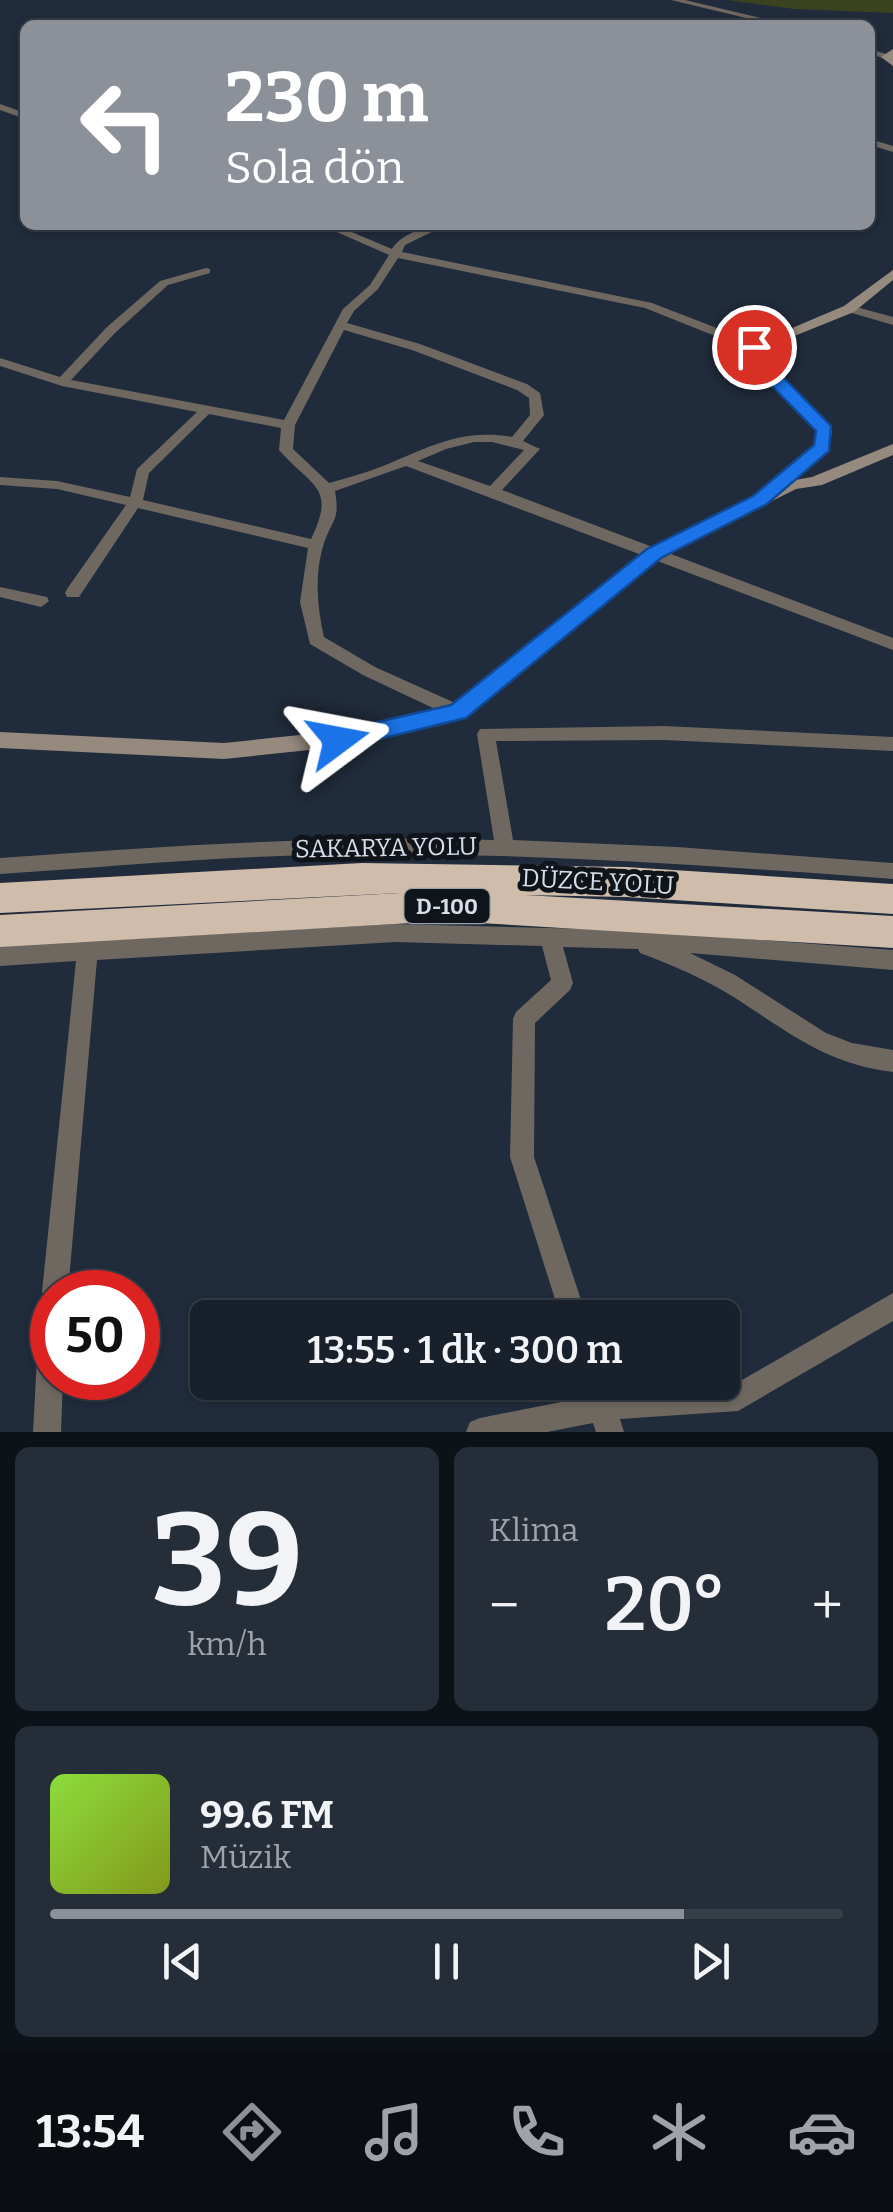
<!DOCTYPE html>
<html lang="tr">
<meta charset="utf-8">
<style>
body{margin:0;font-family:Bitter,serif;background:#252d38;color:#f1f3f6;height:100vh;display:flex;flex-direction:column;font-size:38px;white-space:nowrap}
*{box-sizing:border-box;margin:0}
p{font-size:32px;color:#9fa3a9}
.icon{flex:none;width:55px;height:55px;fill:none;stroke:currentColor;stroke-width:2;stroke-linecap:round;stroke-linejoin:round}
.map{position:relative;height:1432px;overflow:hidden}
.side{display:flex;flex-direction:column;gap:15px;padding:15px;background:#0d1218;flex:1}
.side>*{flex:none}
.banner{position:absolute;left:20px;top:20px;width:855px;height:210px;border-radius:15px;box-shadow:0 2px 8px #0004,0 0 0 2px #363e48;background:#8c9099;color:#fff;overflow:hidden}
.speed{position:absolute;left:30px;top:1270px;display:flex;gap:20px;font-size:50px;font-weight:700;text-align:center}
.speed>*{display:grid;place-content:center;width:130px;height:130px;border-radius:50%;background:#18202c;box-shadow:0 2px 8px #0004,0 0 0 2px #363e48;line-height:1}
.speed .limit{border:15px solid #d22;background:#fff;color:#111}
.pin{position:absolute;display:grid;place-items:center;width:85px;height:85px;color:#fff;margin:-42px;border:5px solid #fff;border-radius:50%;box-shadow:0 2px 10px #0007}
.me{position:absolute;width:110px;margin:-55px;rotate:77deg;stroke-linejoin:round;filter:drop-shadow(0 0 8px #0008)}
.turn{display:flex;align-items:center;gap:35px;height:210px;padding:0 40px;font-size:45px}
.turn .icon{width:130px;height:130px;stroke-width:2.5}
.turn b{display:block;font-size:70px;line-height:85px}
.big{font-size:75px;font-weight:600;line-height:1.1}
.side .widget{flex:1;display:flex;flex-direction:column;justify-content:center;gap:15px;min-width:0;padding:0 35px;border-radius:15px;background:#252d38}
.side .dial{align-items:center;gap:0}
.dial b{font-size:130px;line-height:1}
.song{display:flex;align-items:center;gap:30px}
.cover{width:120px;height:120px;border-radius:15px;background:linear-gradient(135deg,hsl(90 70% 55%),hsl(70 70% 35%))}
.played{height:10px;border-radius:5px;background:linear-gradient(90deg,#8c9099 80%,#363e48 80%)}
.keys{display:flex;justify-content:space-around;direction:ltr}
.heat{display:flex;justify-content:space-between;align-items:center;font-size:55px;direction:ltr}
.side .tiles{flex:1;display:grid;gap:15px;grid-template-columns:1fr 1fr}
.widget:last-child{grid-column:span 2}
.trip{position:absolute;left:190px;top:1300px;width:550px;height:100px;border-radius:15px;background:#18202c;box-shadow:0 2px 8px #0004,0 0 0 2px #363e48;font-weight:600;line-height:100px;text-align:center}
.tabs{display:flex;height:160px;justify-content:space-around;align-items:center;background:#0a0d12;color:#9fa3a9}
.tabs .icon{width:70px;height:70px}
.tabs .current{color:#8c9099}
.tabs b{font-size:45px;color:#f1f3f6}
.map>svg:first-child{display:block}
.green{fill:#3b421f}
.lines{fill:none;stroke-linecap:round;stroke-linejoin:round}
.street{fill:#6f6861;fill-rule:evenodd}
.secondary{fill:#968a7f;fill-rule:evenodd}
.highway{fill:#cfbcab;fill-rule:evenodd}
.route{fill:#1a73e8;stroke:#114b97;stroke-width:2.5}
.labels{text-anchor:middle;stroke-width:10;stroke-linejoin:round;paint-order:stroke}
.shield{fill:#0f141a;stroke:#9aa1aa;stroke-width:2.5}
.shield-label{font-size:22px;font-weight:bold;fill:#d6dde7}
.street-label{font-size:25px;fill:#d6dde7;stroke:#0f141a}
</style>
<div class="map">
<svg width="893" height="1432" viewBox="0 0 893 1432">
<rect width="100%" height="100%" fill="#202b3b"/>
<path class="green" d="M727,0H893V13L794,9Z"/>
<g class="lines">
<path class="street" d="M671,0H685L790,25H776Z
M870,49L889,55L890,57L886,59L870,54Z
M0,104L25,113V119L0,110Z
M870,139L893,146V152L870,145Z
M321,225H335L392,249C402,233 428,225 446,225L405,245L402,252L652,303L758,344V350H750L645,308L398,258L378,289L354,311L347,323L420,344L527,384L540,393L544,415L523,441L540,449L502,490L893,638V650L406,466L335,491C340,520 333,518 324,543C314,574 317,606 324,637L375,667L464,707L467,712L464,717H452L363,675L310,644L300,602L308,548L138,508L79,597H67L65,593L67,589L126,505L57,489L0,485V477L57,481L130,497L137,469L197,412L62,386L0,366V358L60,377L107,327L160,281L206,268L210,269V273L168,285L115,333L71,380L284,420L343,309L370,285L389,255ZM344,330L412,350L517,390L529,398L530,415L512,437C460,428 428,448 383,466C365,473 347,478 329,483L293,449L295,425ZM209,414L281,428L279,450C311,487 337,486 311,539L143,500L149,473ZM474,442H492L524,450L490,486L418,461L446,449Z
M849,305L893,317V325L845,311L843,309Z
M0,587L47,597L49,601L41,607L0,597Z
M664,726L893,737V751L664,740L496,741L513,840L677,847L893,863V879C702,865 510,851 318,855C212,857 106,867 0,874V858C165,846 329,835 494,840L477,734L480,729Z
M395,924L628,930L893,950V970L690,953L735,975L826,1033L852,1043L893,1050V1072C825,1064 787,1031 732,996C703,978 672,965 640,953L638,949L563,947L573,983L570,990L535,1023L534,1157L587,1318H561L510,1157L513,1019L516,1012L551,980L542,946L395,942L97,960L68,1292H52V1304L46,1301L42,1292L76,961L0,966V946Z
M893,1293V1321L738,1411L620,1419L624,1432H596L593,1423L547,1432H466L470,1422L480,1418L586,1397L582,1382H609L612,1393L735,1384Z
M52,1308V1378H63L61,1432H33L39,1321L43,1312Z"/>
<path class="secondary" d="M893,49V66L881,57Z
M893,270V280L854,312L762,349L784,380L832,430L829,450L795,480L812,477L893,444V455L822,485L796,489L660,557L465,717L338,747L224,759L0,748V732L224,743L338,731L452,706L648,549L771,489V482L815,446L816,431L774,386L747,347L844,306Z"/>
<path class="highway" d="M362,863L626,867L893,884V914L626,897L525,895L893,916V948L446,921L0,947V915L400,893L0,913V883Z"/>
</g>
<path class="route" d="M749,344H760L785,379L831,426L829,451L767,504L661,558L466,718L338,749L330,746L327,740L330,733L451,705L647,549L753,496L814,445L816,431L773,387L746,347Z"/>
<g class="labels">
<rect class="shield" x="404.5" y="889" width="85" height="34" rx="8"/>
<g class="shield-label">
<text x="447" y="914">D-100</text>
</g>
<g class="street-label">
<text transform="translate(386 847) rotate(-1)" y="9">SAKARYA YOLU</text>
<text transform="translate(598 881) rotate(3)" y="9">DÜZCE YOLU</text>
</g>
</g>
</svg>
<div class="speed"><div class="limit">50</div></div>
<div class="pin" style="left:754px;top:347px;background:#d93025"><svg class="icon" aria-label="arrive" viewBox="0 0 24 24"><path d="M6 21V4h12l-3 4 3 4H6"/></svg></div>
<svg class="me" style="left:338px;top:740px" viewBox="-20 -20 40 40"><path d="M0-17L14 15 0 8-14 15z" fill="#1a73e8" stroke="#fff" stroke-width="4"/></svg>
<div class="trip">13:55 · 1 dk · 300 m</div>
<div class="banner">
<div class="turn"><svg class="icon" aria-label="left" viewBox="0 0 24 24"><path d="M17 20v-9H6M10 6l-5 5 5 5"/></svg><div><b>230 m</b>Sola dön</div></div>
</div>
</div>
<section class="side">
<div class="tiles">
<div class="widget dial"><b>39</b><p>km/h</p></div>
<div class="widget"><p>Klima</p>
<div class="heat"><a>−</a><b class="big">20°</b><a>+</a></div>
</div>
<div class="widget">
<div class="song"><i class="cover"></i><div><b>99.6 FM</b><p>Müzik</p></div></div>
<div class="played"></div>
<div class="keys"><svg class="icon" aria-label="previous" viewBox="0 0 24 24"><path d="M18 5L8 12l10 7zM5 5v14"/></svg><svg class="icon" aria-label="pause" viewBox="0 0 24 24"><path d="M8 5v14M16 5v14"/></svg><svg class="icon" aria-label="next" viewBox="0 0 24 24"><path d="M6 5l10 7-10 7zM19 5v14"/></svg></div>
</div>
</div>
</section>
<nav class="tabs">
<b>13:54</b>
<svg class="icon current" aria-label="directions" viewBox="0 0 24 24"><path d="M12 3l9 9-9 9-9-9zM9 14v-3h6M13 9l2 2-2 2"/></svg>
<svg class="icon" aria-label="music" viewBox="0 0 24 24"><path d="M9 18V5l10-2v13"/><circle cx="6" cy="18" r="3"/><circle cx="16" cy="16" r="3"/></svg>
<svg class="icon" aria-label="phone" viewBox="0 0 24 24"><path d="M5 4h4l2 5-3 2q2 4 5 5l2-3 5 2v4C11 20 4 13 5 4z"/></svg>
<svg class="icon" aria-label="climate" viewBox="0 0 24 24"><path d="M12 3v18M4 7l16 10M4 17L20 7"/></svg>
<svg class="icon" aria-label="car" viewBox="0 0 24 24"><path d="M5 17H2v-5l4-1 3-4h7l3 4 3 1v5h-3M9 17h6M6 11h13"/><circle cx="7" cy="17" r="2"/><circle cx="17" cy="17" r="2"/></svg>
</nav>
